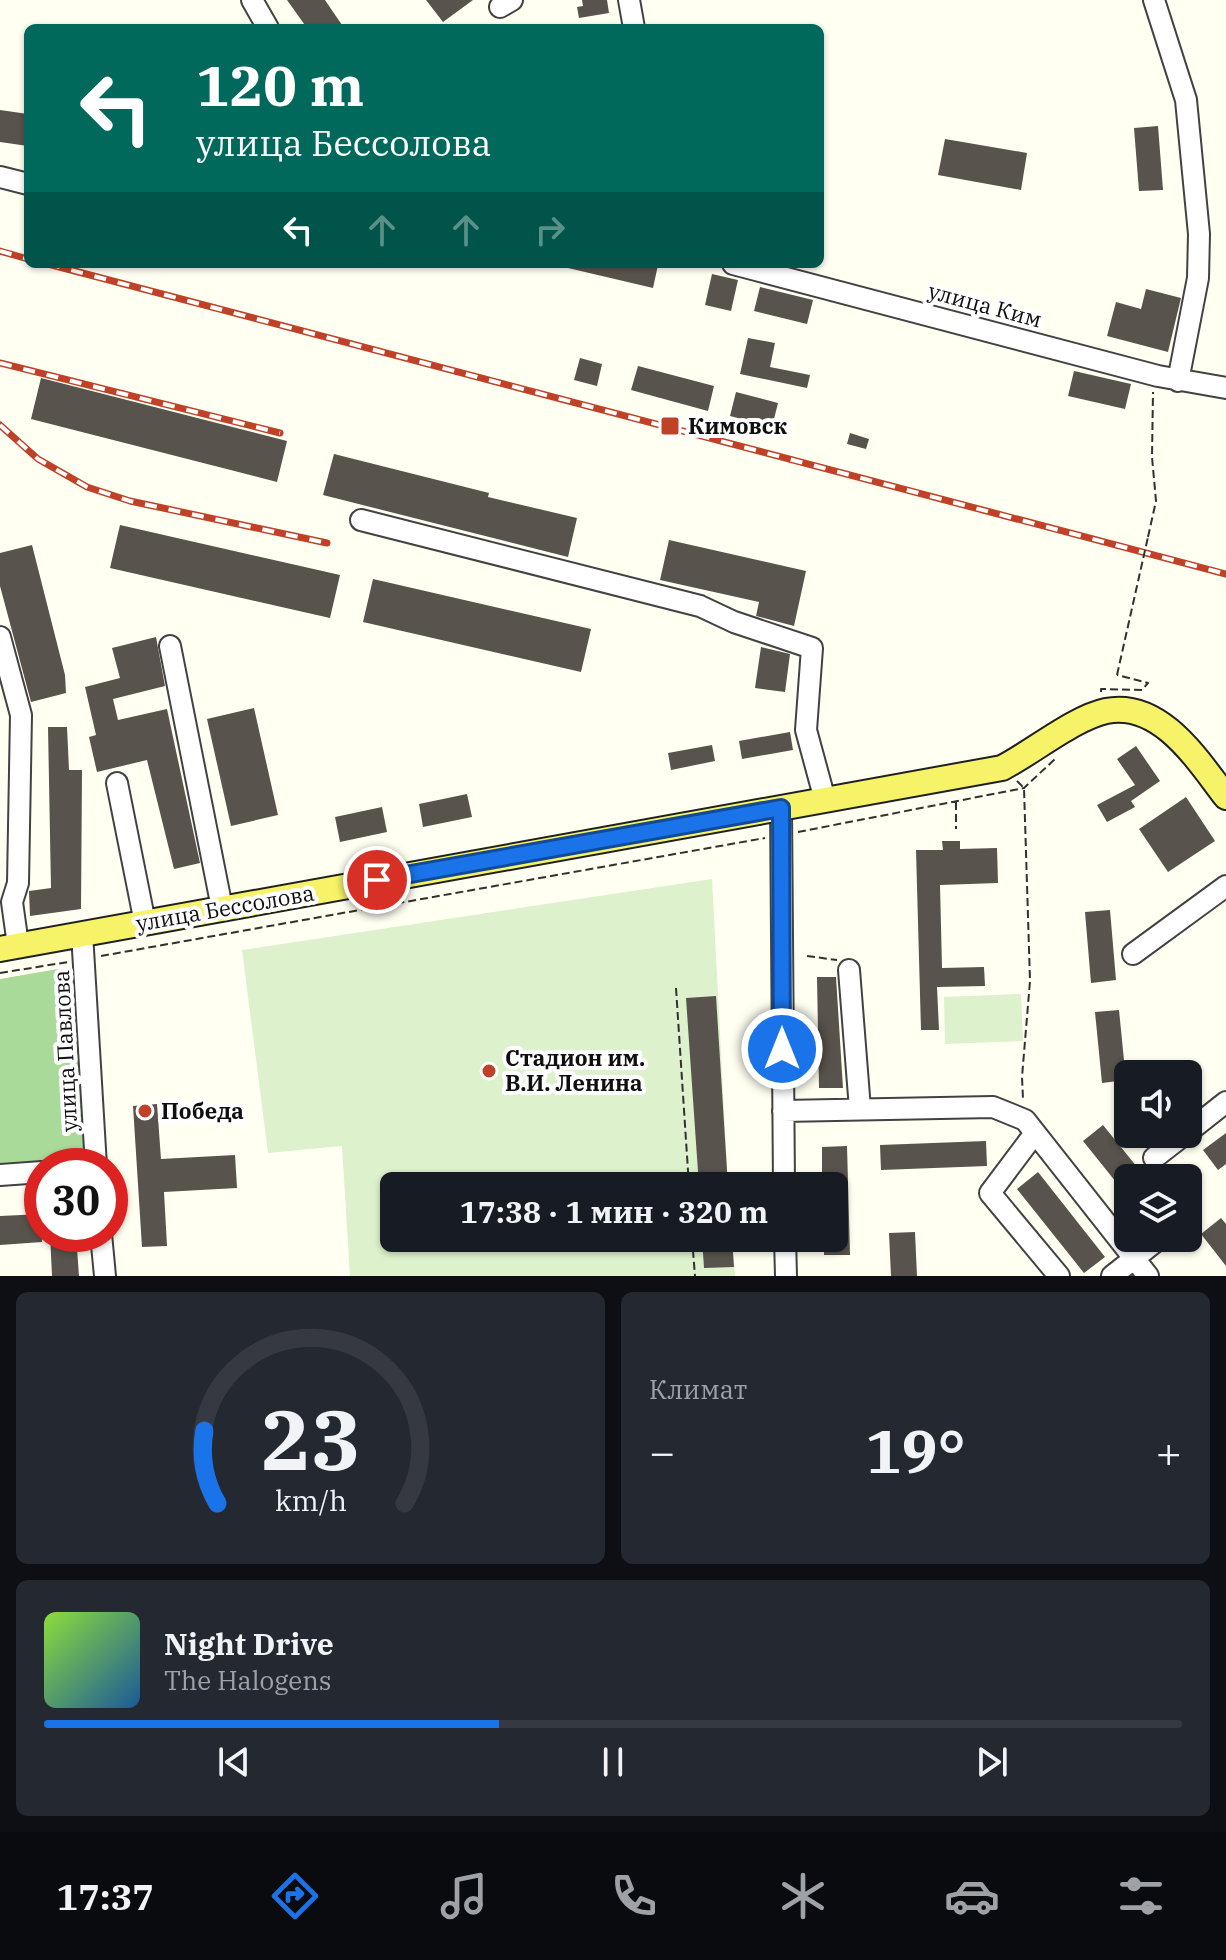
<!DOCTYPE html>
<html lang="ru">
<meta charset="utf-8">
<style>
body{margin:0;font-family:"IBM Plex Serif",serif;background:#242831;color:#f1f3f6;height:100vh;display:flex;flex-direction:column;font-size:30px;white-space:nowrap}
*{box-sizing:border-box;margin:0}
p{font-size:26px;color:#9ea1a6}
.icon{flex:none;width:44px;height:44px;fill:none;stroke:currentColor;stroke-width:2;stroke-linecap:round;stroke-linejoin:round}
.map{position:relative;height:1276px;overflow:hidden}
.sheet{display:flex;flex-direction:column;gap:16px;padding:16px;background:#0d0f14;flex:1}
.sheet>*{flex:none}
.banner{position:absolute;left:24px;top:24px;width:800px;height:244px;border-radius:12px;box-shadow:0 2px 6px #0004;background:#00695c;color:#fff;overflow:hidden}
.buttons{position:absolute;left:1114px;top:1060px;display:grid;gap:16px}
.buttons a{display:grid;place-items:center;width:88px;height:88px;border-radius:12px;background:#171b24;box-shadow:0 2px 6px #0004;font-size:40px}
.speed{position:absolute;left:24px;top:1148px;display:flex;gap:16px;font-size:40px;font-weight:700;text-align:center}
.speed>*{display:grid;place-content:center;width:104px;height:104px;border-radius:50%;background:#171b24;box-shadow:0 2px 6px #0004;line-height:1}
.speed .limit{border:12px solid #d22;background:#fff;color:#111}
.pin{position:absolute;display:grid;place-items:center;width:68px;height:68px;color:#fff;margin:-34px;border:4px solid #fff;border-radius:50%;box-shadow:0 2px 8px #0007}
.me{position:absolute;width:88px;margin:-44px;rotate:0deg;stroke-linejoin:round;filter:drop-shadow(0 0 6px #0008)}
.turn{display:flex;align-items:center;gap:28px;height:168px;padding:0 40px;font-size:36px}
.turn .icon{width:104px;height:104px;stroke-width:2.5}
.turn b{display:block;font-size:56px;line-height:68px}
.lanes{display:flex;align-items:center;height:76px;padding:0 40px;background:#0003;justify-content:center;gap:40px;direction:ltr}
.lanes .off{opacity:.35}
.big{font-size:60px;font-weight:700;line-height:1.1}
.sheet .tile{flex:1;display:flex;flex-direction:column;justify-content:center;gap:12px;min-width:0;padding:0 28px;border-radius:12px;background:#242831}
.sheet .dial{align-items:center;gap:0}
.dial svg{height:208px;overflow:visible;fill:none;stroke:#363941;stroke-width:7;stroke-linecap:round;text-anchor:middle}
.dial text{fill:#f1f3f6;stroke:none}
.song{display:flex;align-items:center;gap:24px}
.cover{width:96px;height:96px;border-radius:12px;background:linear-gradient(135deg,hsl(90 70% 55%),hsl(210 70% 35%))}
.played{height:8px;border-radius:4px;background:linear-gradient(90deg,#1a73e8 40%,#363941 40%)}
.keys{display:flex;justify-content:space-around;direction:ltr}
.heat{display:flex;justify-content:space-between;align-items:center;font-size:44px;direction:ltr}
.sheet .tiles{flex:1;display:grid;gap:16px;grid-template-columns:1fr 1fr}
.tile:last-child{grid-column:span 2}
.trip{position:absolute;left:380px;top:1172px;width:468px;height:80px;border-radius:12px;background:#171b24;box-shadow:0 2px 6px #0004;font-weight:700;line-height:80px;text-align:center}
.tab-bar{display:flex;height:128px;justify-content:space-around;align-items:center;background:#090b0e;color:#9ea1a6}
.tab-bar .icon{width:56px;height:56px}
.tab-bar .current{color:#1a73e8}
.tab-bar b{font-size:36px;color:#f1f3f6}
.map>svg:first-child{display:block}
.forest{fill:#a9da9a}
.pitch{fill:#ddf1cd}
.building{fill:#58534c}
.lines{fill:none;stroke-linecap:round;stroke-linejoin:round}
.minor-casing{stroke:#424242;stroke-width:24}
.major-casing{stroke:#202020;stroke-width:28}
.path{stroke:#313131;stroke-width:2;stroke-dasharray:8 4;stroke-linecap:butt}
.minor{stroke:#fff;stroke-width:20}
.major{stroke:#f7f369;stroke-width:24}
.rail-casing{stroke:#bf4127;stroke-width:7}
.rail{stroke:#fff;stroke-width:4;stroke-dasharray:12;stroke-linecap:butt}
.path-bridge{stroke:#313131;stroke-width:2;stroke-dasharray:8 4;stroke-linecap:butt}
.route-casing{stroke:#114b97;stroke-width:20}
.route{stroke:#1a73e8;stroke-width:14}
.poi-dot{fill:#bf4127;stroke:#fff;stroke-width:3}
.labels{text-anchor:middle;stroke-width:8;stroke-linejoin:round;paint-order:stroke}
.street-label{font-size:22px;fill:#0f0f0f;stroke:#fff}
.poi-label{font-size:22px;font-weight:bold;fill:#0f0f0f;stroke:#fff;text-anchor:start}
</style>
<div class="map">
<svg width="1226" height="1276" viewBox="0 0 1226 1276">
<rect width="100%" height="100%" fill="#fffff2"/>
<path class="forest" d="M58,969L73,977L79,1014L88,1150L73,1160L0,1164V979Z"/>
<path class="pitch" d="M712,879L728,1186H394V1238H732L735,1276H350L342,1146L268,1153L242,950Z
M1021,994L1023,1041L945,1044L944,997Z"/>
<path class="building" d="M287,0H325L344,28H307Z
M426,0H473L443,22Z
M582,0H607L609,13L579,18L577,7L583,6Z
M0,110L28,114V146L0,142Z
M1158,126L1163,190L1139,191L1134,128Z
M945,139L1027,153L1021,190L938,175Z
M569,264H652L658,265L653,288L568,268Z
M712,274L738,280L731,311L705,305Z
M760,287L813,300L807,324L754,311Z
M1146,289L1181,298L1168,352L1107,336L1116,302L1141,309Z
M748,338L775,343L770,367L810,375L807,388L740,374Z
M580,358L602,364L597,386L574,380Z
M638,366L714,386L708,411L631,390Z
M1074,371L1131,384L1125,409L1068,396Z
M41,378L287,441L277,482L31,419Z
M736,392L778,403L772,427L730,416Z
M850,433L869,439L866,449L847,444Z
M334,454L489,493L488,497L577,518L568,557L323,495Z
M120,525L340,575L330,618L110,568Z
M669,540L806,571L794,626L756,616L759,602L660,580Z
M32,545L65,675L66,693L31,702L0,586V553Z
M373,579L591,629L581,672L363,622Z
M156,637L165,686L113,699L118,720L167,709L200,863L174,869L147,760L97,772L89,737L96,735L85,687L120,678L112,648Z
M761,647L790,654L785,692L755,688Z
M254,708L278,815L231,826L207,719Z
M48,727H67L69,770H82L81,909L30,916L29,891L51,888Z
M790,732L793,750L742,759L739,741Z
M712,745L715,761L671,770L668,753Z
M1136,746L1160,781L1131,801L1135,807L1107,822L1097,805L1135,785L1117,759Z
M467,794L472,817L423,827L419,804Z
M1186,797L1215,841L1168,872L1139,829Z
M382,807L387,832L340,842L335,817Z
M942,841H960V849L997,848L998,883L940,885L942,968L984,967L985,986L937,987L939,1030H921L916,850H943Z
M1110,910L1116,980L1091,983L1085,912Z
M817,977H836L843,1088H819Z
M716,996L728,1186H699L686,998Z
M1119,1010L1126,1080L1102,1083L1095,1012Z
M157,1104L161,1159L235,1155L237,1188L164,1192L167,1246L142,1247L133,1106Z
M1103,1125L1146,1178H1128V1197L1083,1141Z
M1226,1133V1164L1218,1170L1203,1150Z
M986,1141L987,1166L881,1170L880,1145Z
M847,1146L850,1255H824V1238H834V1186H822V1147Z
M1038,1172L1105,1257L1084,1273L1017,1189Z
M42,1214V1242L0,1245V1216Z
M1221,1218L1226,1224V1266L1201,1234Z
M915,1232L917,1276H891L889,1233Z
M50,1234H76L79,1276H52Z
M702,1238H732L734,1267L704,1268Z"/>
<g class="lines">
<g class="minor-casing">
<path id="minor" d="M252,0L268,28
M629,0L634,28
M1154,0L1186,100L1199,234L1198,278L1178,381
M500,7L512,0
M0,177L28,184
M733,264L1158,376L1226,388
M361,520L700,606L734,622L812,648L806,730L825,800
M0,637L21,715L18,883L12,902L18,945
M170,646L222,908
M117,783L145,923
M781,808L784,1186
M82,933L96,1166
M1133,954L1226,886
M849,970L860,1109
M783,1111L993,1107L1025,1120L1148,1276
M1188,1132L1226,1102
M1035,1133L990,1193L1059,1276
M1154,1158L1185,1134
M0,1175L42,1172
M101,1234L105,1276
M785,1238L786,1276
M1112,1276L1160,1238"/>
</g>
<g class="major-casing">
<path id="major" d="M0,949L1002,768C1033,752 1074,718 1106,711C1161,700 1198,761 1226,797"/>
</g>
<path class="path" d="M1148,537L1156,501L1152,457L1153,392
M1101,692V689L1142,690L1148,683L1117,675
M1017,781L1024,788L1030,981L1022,1077L1023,1099
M956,802V829
M798,832L1024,788L1056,758
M101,956L765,838
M807,956L837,960
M0,973L68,962
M676,988L689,1186
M692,1238L695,1276"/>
<use href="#minor" class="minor"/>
<use href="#major" class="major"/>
<g class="rail-casing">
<path id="rail" d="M0,251L28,259
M48,264L1226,574
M0,363L280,433
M0,425L38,459L87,487L130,501L327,543"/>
</g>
<use href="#rail" class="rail"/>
<path class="path-bridge" d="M1117,675L1148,537"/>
</g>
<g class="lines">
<g class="route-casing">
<path id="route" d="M377,880L781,808L782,1049"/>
</g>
<use href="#route" class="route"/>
</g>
<g class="poi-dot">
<rect x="660" y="416" width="20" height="20" rx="4"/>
<circle cx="489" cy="1071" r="8"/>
<circle cx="145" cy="1111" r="8"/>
</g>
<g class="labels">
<g class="street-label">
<text transform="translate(985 305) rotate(15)" y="8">улица Ким</text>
<text transform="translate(225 908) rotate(-10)" y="8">улица Бессолова</text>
<text transform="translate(65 1051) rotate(-93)" y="8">улица Павлова</text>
</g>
<g class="poi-label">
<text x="688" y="434">Кимовск</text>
<text x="505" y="1066">Стадион им.<tspan x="505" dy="25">В.И. Ленина</tspan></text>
<text x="161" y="1119">Победа</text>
</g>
</g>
</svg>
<div class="buttons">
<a><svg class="icon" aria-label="sound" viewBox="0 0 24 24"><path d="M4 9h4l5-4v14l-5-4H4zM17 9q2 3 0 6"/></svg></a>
<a><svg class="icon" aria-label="layers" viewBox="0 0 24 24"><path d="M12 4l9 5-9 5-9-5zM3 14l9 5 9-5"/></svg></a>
</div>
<div class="speed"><div class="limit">30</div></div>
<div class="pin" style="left:377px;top:880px;background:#d93025"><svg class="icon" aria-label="arrive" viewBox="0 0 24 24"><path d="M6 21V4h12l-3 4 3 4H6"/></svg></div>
<svg class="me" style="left:782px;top:1049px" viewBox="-20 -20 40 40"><circle r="17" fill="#1a73e8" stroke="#fff" stroke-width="3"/><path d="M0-11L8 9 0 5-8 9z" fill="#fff"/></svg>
<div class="trip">17:38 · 1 мин · 320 m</div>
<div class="banner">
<div class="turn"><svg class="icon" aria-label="left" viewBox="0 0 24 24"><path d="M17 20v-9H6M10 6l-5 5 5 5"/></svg><div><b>120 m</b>улица Бессолова</div></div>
<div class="lanes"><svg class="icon" aria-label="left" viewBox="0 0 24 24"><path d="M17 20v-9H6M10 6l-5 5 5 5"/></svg><svg class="icon off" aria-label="ahead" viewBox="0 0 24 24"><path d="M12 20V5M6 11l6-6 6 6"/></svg><svg class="icon off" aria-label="ahead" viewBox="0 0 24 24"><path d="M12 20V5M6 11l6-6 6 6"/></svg><svg class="icon off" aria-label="right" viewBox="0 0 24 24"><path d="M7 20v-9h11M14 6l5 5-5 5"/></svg></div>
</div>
</div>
<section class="sheet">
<div class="tiles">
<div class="tile dial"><svg viewBox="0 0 100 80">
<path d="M14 69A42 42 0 1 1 86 69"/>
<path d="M14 69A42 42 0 0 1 9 41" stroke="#1a73e8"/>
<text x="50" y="56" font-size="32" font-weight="700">23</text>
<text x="50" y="72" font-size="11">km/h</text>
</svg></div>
<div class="tile"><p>Климат</p>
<div class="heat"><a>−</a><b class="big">19°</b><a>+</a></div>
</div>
<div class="tile">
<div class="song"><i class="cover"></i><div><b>Night Drive</b><p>The Halogens</p></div></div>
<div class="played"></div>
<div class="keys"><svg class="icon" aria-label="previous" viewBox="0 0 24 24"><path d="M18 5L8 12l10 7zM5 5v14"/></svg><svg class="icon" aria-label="pause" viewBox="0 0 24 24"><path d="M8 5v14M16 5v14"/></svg><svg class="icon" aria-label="next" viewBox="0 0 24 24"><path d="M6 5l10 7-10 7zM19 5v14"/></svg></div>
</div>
</div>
</section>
<nav class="tab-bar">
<b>17:37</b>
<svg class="icon current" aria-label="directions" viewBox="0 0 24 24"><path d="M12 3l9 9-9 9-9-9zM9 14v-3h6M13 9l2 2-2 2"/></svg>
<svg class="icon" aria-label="music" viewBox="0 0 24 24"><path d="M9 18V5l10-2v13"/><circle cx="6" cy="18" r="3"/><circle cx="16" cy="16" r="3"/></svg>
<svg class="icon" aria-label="phone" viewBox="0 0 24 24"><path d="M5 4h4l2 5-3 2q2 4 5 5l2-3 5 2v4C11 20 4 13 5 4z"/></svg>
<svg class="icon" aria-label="climate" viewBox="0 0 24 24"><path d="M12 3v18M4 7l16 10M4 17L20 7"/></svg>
<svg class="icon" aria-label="car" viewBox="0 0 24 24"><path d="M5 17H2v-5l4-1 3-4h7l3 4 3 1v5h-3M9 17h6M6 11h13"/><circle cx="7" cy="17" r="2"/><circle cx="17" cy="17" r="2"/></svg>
<svg class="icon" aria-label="filters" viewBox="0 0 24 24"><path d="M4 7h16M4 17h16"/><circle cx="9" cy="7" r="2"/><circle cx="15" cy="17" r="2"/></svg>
</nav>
